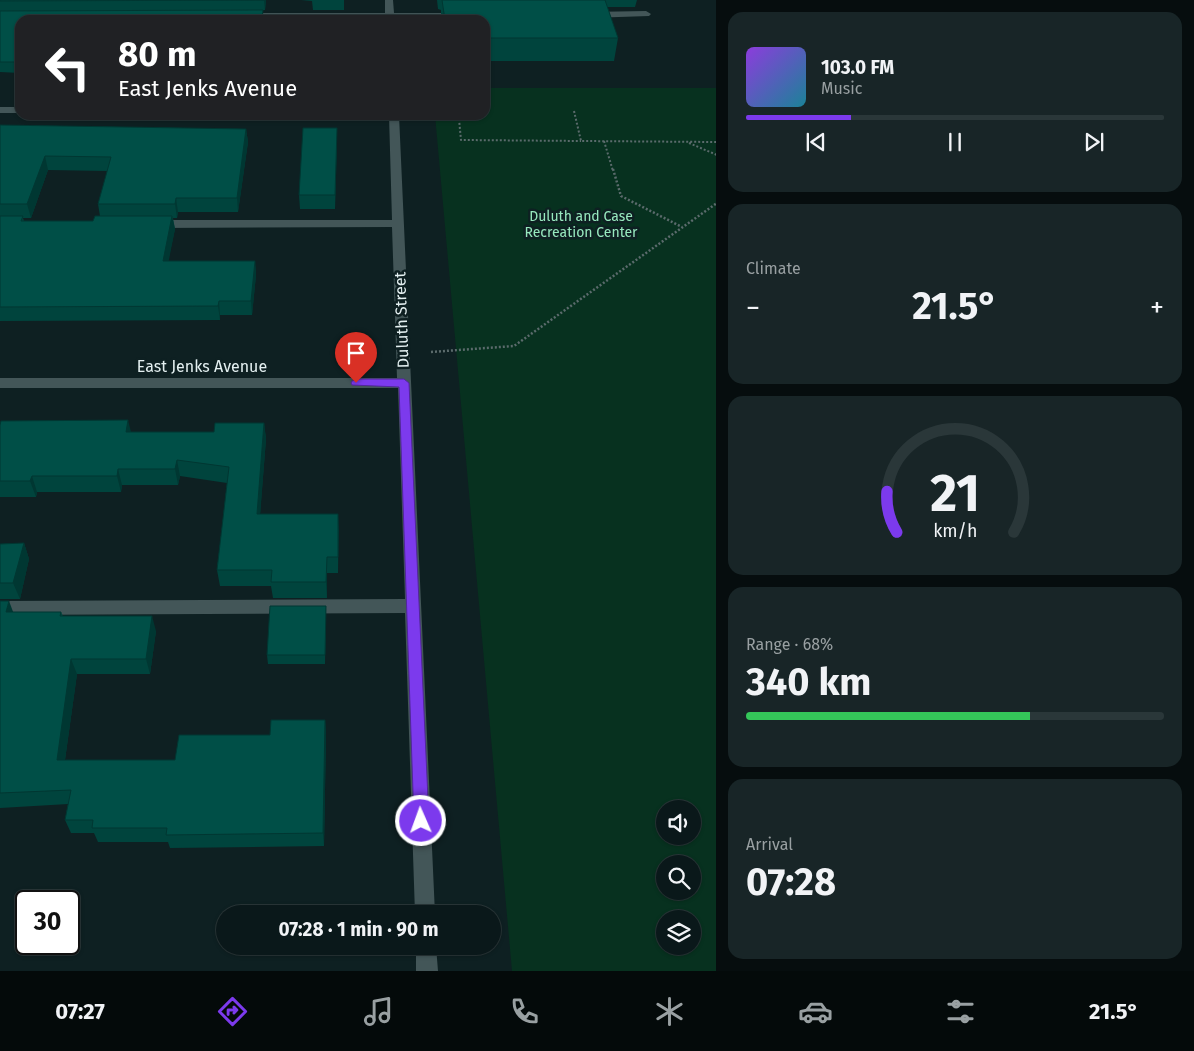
<!DOCTYPE html>
<meta charset="utf-8">
<style>
body{margin:0;font-family:"Fira Sans",sans-serif;background:#182527;color:#f1f3f6;height:100vh;display:flex;flex-direction:column;font-size:19px;white-space:nowrap}
*{box-sizing:border-box;margin:0}
p{font-size:16px;color:#99a0a2}
.icon{flex:none;width:28px;height:28px;fill:none;stroke:currentColor;stroke-width:2;stroke-linecap:round;stroke-linejoin:round}
.map{position:relative;flex:1;overflow:hidden}
.panel{display:flex;flex-direction:column;gap:12px;padding:12px;background:#060d0e;width:478px}
.panel>*{flex:none}
.banner{position:absolute;left:15px;top:15px;width:475px;height:105px;border-radius:15px;box-shadow:0 1px 4px #0004,0 0 0 1px #2a3739;background:#202124;color:#fff;overflow:hidden}
.controls{position:absolute;left:656px;top:800px;display:grid;gap:10px}
.controls a{display:grid;place-items:center;width:45px;height:45px;border-radius:50%;background:#0a181a;box-shadow:0 1px 4px #0004,0 0 0 1px #2a3739;font-size:25px}
.speed{position:absolute;left:15px;top:890px;display:flex;gap:10px;font-size:25px;font-weight:700;text-align:center}
.speed>*{display:grid;place-content:center;width:65px;height:65px;border-radius:50%;background:#0a181a;box-shadow:0 1px 4px #0004,0 0 0 1px #2a3739;line-height:1}
.speed .limit{border:2px solid #111;border-radius:8px;background:#fff;color:#111}
.pin{position:absolute;display:grid;place-items:center;width:42px;height:42px;color:#fff;margin:-51px -21px;border-radius:50% 50% 50% 0;rotate:-45deg;box-shadow:0 0 5px #0007}
.pin .icon{rotate:45deg}
.me{position:absolute;width:55px;margin:-28px;rotate:358deg;stroke-linejoin:round;filter:drop-shadow(0 0 4px #0008)}
.turn{display:flex;align-items:center;gap:18px;height:105px;padding:0 20px;font-size:22px}
.turn .icon{width:65px;height:65px;stroke-width:2.5}
.turn b{display:block;font-size:35px;line-height:42px}
.big{font-size:38px;font-weight:700;line-height:1.1}
.panel .tile{flex:1;display:flex;flex-direction:column;justify-content:center;gap:8px;min-width:0;padding:0 18px;border-radius:15px;background:#182527}
.panel .dial{align-items:center;gap:0}
.dial svg{height:130px;overflow:visible;fill:none;stroke:#2a3739;stroke-width:7;stroke-linecap:round;text-anchor:middle}
.dial text{fill:#f1f3f6;stroke:none}
.song{display:flex;align-items:center;gap:15px}
.cover{width:60px;height:60px;border-radius:8px;background:linear-gradient(135deg,hsl(270 70% 55%),hsl(190 70% 35%))}
.played{height:5px;border-radius:2px;background:linear-gradient(90deg,#7c3aed 25%,#2a3739 25%)}
.keys{display:flex;justify-content:space-around;direction:ltr}
.heat{display:flex;justify-content:space-between;align-items:center;font-size:28px;direction:ltr}
.charge{height:8px;border-radius:4px;background:linear-gradient(90deg,#34c759 68%,#2a3739 0)}
.trip{position:absolute;left:216px;top:905px;width:285px;height:50px;border-radius:25px;background:#0a181a;box-shadow:0 1px 4px #0004,0 0 0 1px #2a3739;font-weight:700;line-height:50px;text-align:center}
.dock{display:flex;height:80px;justify-content:space-around;align-items:center;background:#040a0a;color:#99a0a2}
.dock .icon{width:35px;height:35px}
.dock .selected{color:#7c3aed}
.dock b{font-size:22px;color:#f1f3f6}
main{display:flex;flex:1;min-height:0}
.map>svg:first-child{display:block}
.green{fill:#07311f;fill-rule:evenodd}
.lines{fill:none;stroke-linecap:round;stroke-linejoin:round}
.path-far1{stroke:#5b6b6c;stroke-width:2;stroke-dasharray:2 2;stroke-linecap:butt}
.path{stroke:#5b6b6c;stroke-width:2.5;stroke-dasharray:2 2;stroke-linecap:butt}
.minor{fill:#435658;fill-rule:evenodd}
.wall{fill:#00443d;fill-rule:evenodd}
.shaded-wall{fill:#003732}
.building{fill:#004f47;stroke:#003732}
.route{fill:#7c3aed;stroke:#51269a}
.labels{text-anchor:middle;stroke-width:5;stroke-linejoin:round;paint-order:stroke}
.far-park-label{font-size:14px;fill:#97e8be;stroke:#0e2022}
.street-label{font-size:16px;fill:#e4f0f1;stroke:#0e2022}
</style>
<main>
<div class="map">
<svg width="717" height="971" viewBox="0 0 717 971">
<rect width="100%" height="100%" fill="#0e2022"/>
<path class="green" d="M485,88H716V971H512L435,115H485ZM665,809H692V836H665ZM665,864H692V891H665ZM665,919H692V946H665Z"/>
<g class="lines">
<path class="path-far1" d="M574,111L581,141L717,142
M423,115L424,120L459,119L461,140L581,141
M604,141L613,171
M689,143L717,155"/>
<path class="path" d="M613,169L621,196L682,227
M431,352L514,346L717,203"/>
<path class="minor" d="M385,0H393L394,13H461L466,16L461,19H244L239,16L244,13H385Z
M646,11L651,14L649,16L589,18L584,15L589,12Z
M0,107H20V113H0Z
M389,115H399L435,914H415L405,613L0,615V601L405,599L398,388H0V378H397L392,227L154,228L148,224L154,220H392Z
M416,946H436L438,971H416Z"/>
</g>
<path class="wall" d="M0,0H266L265,10L20,20V73L0,72Z
M301,0H344V10H313L312,1Z
M437,0H637L635,7H607L618,38L614,61H485V20H441V10L438,9Z
M0,125L246,129L248,142L238,212H178L177,218H173L175,229L168,261H255L256,275L252,315H220V320L0,321ZM48,170L108,171L98,204L100,216L93,221H24L23,218H31Z
M337,128L335,209H300L299,195Z
M264,423L266,439L260,514H338V573H327V598H273L271,586H220L217,570L227,483L180,476L178,485H122L121,492H37L36,497H0V425L131,432H214Z
M24,543L29,559L20,599H0V544Z
M0,601L13,612H61L63,616L156,631L150,674H77L65,760H175L270,735L325,720L326,734L324,846L170,848L168,842H98L94,833H71L65,820L68,804L0,808Z
M326,606L325,664H268L267,655Z"/>
<path class="shaded-wall" d="M264,0H266L265,10Z
M337,128V143L335,209V195Z
M246,129L248,142L238,212L237,198Z
M45,156L48,170L31,218L27,204Z
M176,198L178,212L177,218L175,204Z
M172,216L175,229L166,275L163,261Z
M255,261L256,275L252,315L251,301Z
M219,301L220,315V320L218,306Z
M128,420L132,436L126,432Z
M264,423L266,439L259,530L257,514Z
M177,460L180,476L178,485L175,469Z
M118,469L122,485L121,492L117,476Z
M32,476L37,492L36,497L30,481Z
M338,514L339,530L338,573Z
M24,543L29,559L20,599L13,583Z
M327,557V598L326,582Z
M9,601L15,617L6,612Z
M152,616L156,631L150,674L146,659Z
M71,659L77,674L63,774L57,760Z
M325,720L326,734L324,846L323,833Z"/>
<path class="building" d="M0,0H264L0,1Z
M442,0H605L618,38H485V20H445Z
M263,10L262,20H20V62H0V11Z
M0,125L246,129L237,198H176L175,204H98L111,157L45,156L27,204H0Z
M303,128H337L335,195H299Z
M0,216H23L21,221H93L95,216H172L163,261H255L251,301H219L218,306L0,307Z
M128,420L126,432H214L215,423H264L257,514H338V557H327L326,582H271L272,570H217L229,467L177,460L175,469H118L117,476H32L30,481H0V425L1,421Z
M24,543L13,583H0V544Z
M0,601H9L6,612H61L60,616H152L146,659H71L57,760H175L179,735H270L271,720H325L323,833L166,835L167,828H92L93,820H65L71,790L0,793Z
M270,606H326L325,655H267Z"/>
<path class="route" d="M356,379H404L409,383L429,821L427,826L421,828L416,826L414,821L399,387L352,385L351,383L352,381Z"/>
<g class="labels">
<g class="far-park-label">
<text x="581" y="221">Duluth and Case<tspan x="581" dy="16">Recreation Center</tspan></text>
</g>
<g class="street-label">
<text transform="translate(401 320) rotate(-92)" y="6">Duluth Street</text>
<text x="202" y="372">East Jenks Avenue</text>
</g>
</g>
</svg>
<div class="controls">
<a><svg class="icon" aria-label="sound" viewBox="0 0 24 24"><path d="M4 9h4l5-4v14l-5-4H4zM17 9q2 3 0 6"/></svg></a>
<a><svg class="icon" aria-label="search" viewBox="0 0 24 24"><circle cx="10" cy="10" r="6"/><path d="M15 15l6 6"/></svg></a>
<a><svg class="icon" aria-label="layers" viewBox="0 0 24 24"><path d="M12 4l9 5-9 5-9-5zM3 14l9 5 9-5"/></svg></a>
</div>
<div class="speed"><div class="limit">30</div></div>
<div class="pin" style="left:356px;top:383px;background:#d93025"><svg class="icon" aria-label="arrive" viewBox="0 0 24 24"><path d="M6 21V4h12l-3 4 3 4H6"/></svg></div>
<svg class="me" style="left:421px;top:821px" viewBox="-20 -20 40 40"><circle r="17" fill="#7c3aed" stroke="#fff" stroke-width="3"/><path d="M0-11L8 9 0 5-8 9z" fill="#fff"/></svg>
<div class="trip">07:28 · 1 min · 90 m</div>
<div class="banner">
<div class="turn"><svg class="icon" aria-label="left" viewBox="0 0 24 24"><path d="M17 20v-9H6M10 6l-5 5 5 5"/></svg><div><b>80 m</b>East Jenks Avenue</div></div>
</div>
</div>
<section class="panel">
<div class="tile">
<div class="song"><i class="cover"></i><div><b>103.0 FM</b><p>Music</p></div></div>
<div class="played"></div>
<div class="keys"><svg class="icon" aria-label="previous" viewBox="0 0 24 24"><path d="M18 5L8 12l10 7zM5 5v14"/></svg><svg class="icon" aria-label="pause" viewBox="0 0 24 24"><path d="M8 5v14M16 5v14"/></svg><svg class="icon" aria-label="next" viewBox="0 0 24 24"><path d="M6 5l10 7-10 7zM19 5v14"/></svg></div>
</div>
<div class="tile"><p>Climate</p>
<div class="heat"><a>−</a><b class="big">21.5°</b><a>+</a></div>
</div>
<div class="tile dial"><svg viewBox="0 0 100 80">
<path d="M14 69A42 42 0 1 1 86 69"/>
<path d="M14 69A42 42 0 0 1 8 44" stroke="#7c3aed"/>
<text x="50" y="56" font-size="32" font-weight="700">21</text>
<text x="50" y="72" font-size="11">km/h</text>
</svg></div>
<div class="tile"><p>Range · 68%</p><b class="big">340 km</b><div class="charge"></div></div>
<div class="tile"><p>Arrival</p><b class="big">07:28</b></div>
</section>
</main>
<nav class="dock">
<b>07:27</b>
<svg class="icon selected" aria-label="directions" viewBox="0 0 24 24"><path d="M12 3l9 9-9 9-9-9zM9 14v-3h6M13 9l2 2-2 2"/></svg>
<svg class="icon" aria-label="music" viewBox="0 0 24 24"><path d="M9 18V5l10-2v13"/><circle cx="6" cy="18" r="3"/><circle cx="16" cy="16" r="3"/></svg>
<svg class="icon" aria-label="phone" viewBox="0 0 24 24"><path d="M5 4h4l2 5-3 2q2 4 5 5l2-3 5 2v4C11 20 4 13 5 4z"/></svg>
<svg class="icon" aria-label="climate" viewBox="0 0 24 24"><path d="M12 3v18M4 7l16 10M4 17L20 7"/></svg>
<svg class="icon" aria-label="car" viewBox="0 0 24 24"><path d="M5 17H2v-5l4-1 3-4h7l3 4 3 1v5h-3M9 17h6M6 11h13"/><circle cx="7" cy="17" r="2"/><circle cx="17" cy="17" r="2"/></svg>
<svg class="icon" aria-label="filters" viewBox="0 0 24 24"><path d="M4 7h16M4 17h16"/><circle cx="9" cy="7" r="2"/><circle cx="15" cy="17" r="2"/></svg>
<b>21.5°</b>
</nav>
